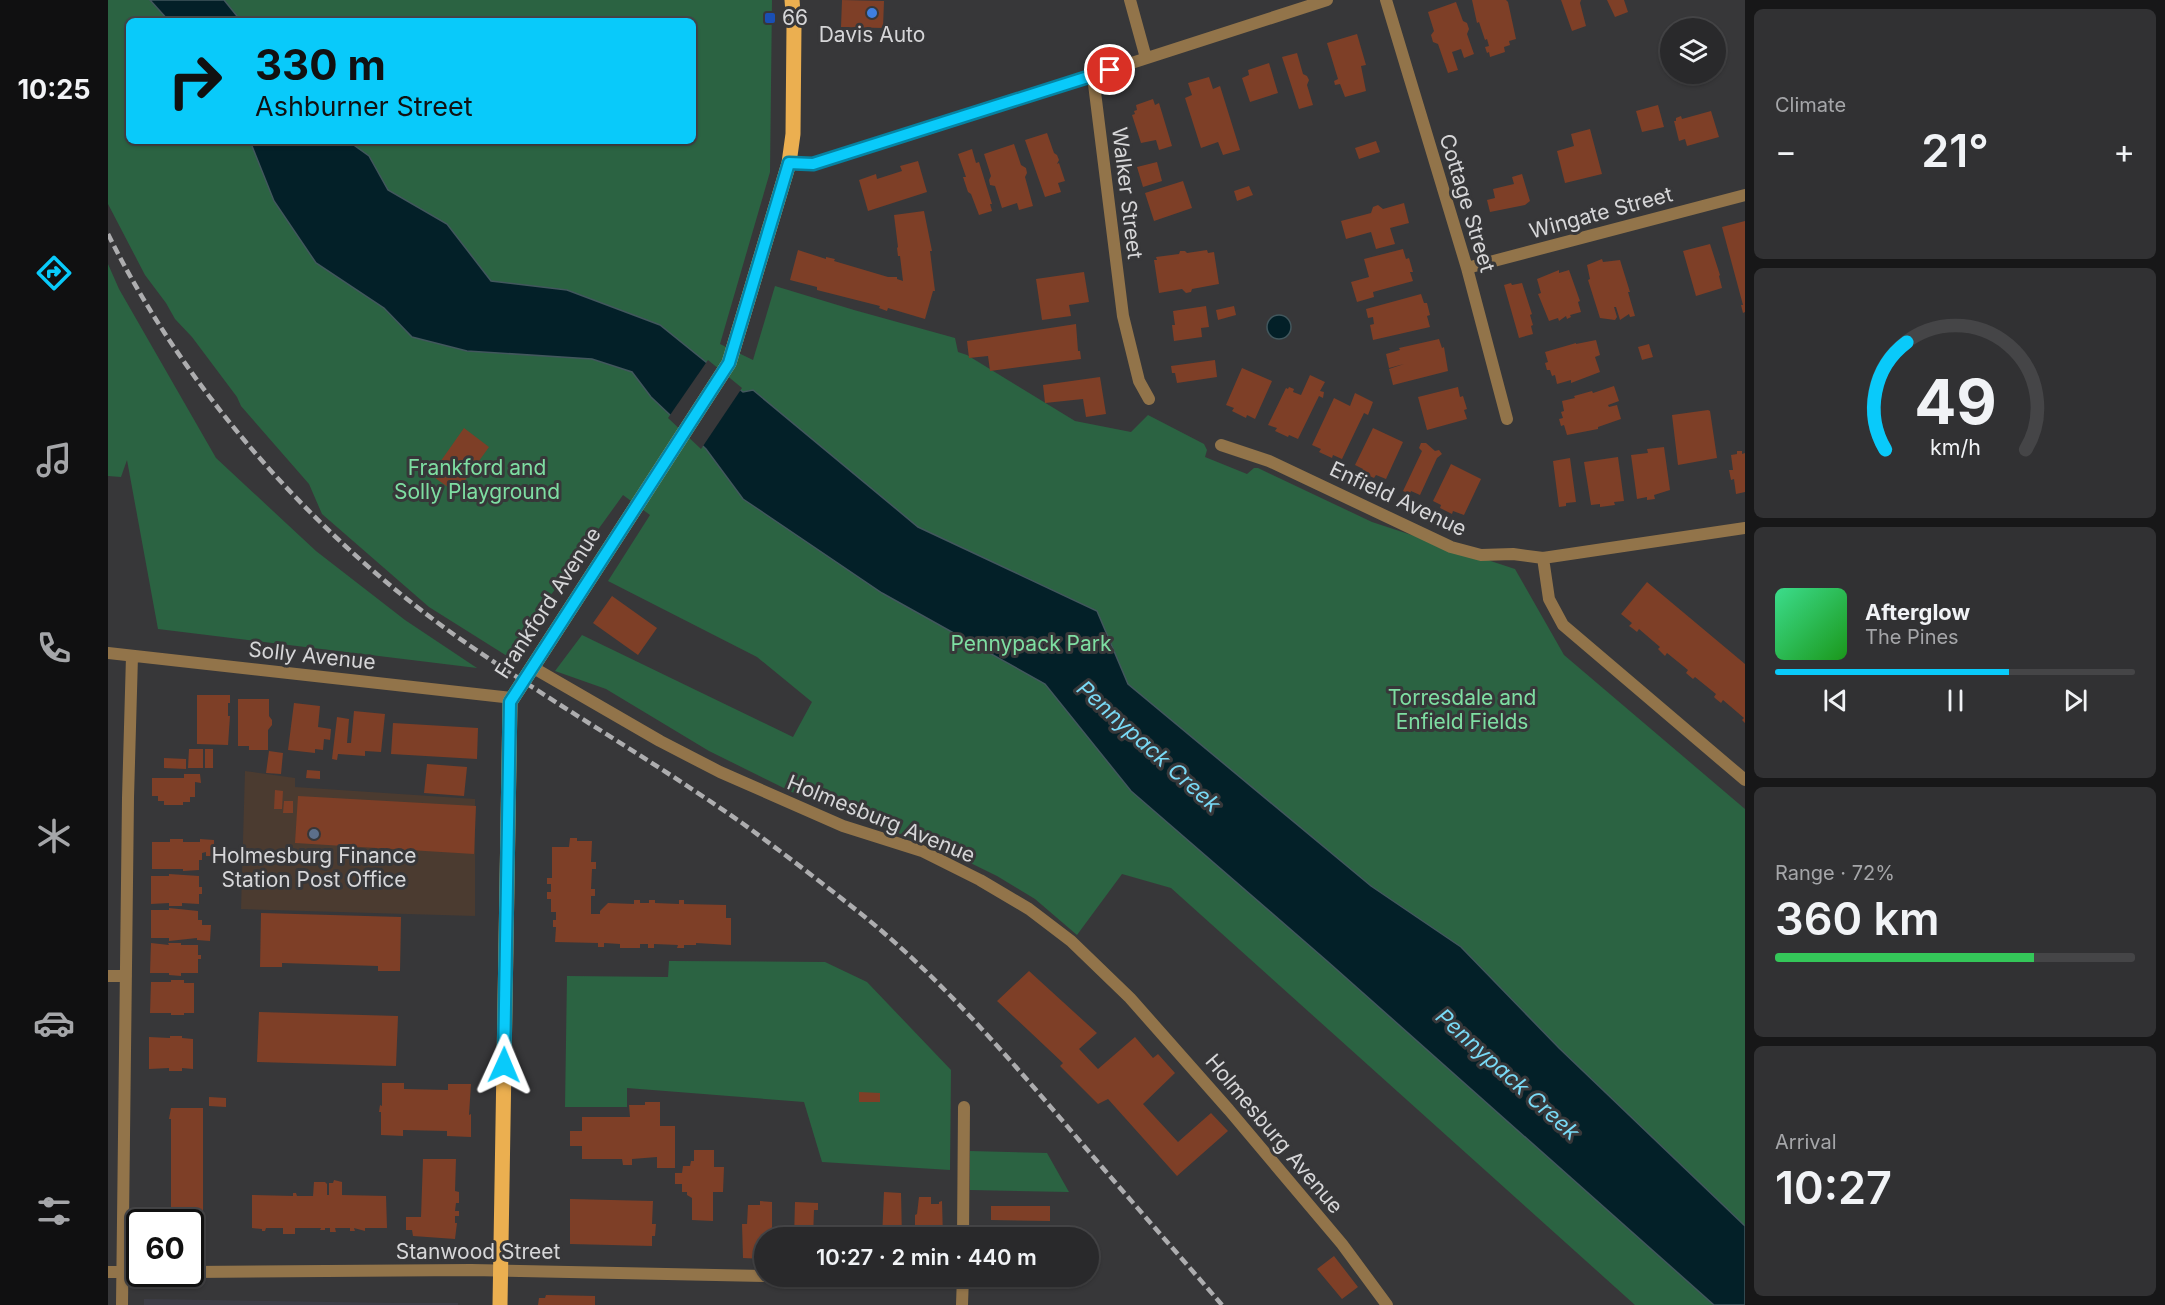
<!DOCTYPE html>
<meta charset="utf-8">
<style>
body{margin:0;font-family:Inter,sans-serif;background:#313133;color:#f1f3f6;height:100vh;display:flex;flex-direction:column;font-size:22px;white-space:nowrap}
*{box-sizing:border-box;margin:0}
p{font-size:20px;color:#a5a6a9}
.icon{flex:none;width:33px;height:33px;fill:none;stroke:currentColor;stroke-width:2;stroke-linecap:round;stroke-linejoin:round}
.map{position:relative;flex:1;overflow:hidden}
.details{display:flex;flex-direction:column;gap:9px;padding:9px;background:#171718;width:420px}
.details>*{flex:none}
.guide{position:absolute;left:18px;top:18px;width:570px;height:126px;border-radius:9px;box-shadow:0 2px 4px #0004,0 0 0 2px #454547;background:#09cafa;color:#111;overflow:hidden}
.buttons{position:absolute;left:1552px;top:18px;display:grid;gap:12px}
.buttons a{display:grid;place-items:center;width:66px;height:66px;border-radius:50%;background:#29292b;box-shadow:0 2px 4px #0004,0 0 0 2px #454547;font-size:30px}
.speed{position:absolute;left:18px;top:1209px;display:flex;gap:12px;font-size:30px;font-weight:700;text-align:center}
.speed>*{display:grid;place-content:center;width:78px;height:78px;border-radius:50%;background:#29292b;box-shadow:0 2px 4px #0004,0 0 0 2px #454547;line-height:1}
.speed .limit{border:3px solid #111;border-radius:9px;background:#fff;color:#111}
.pin{position:absolute;display:grid;place-items:center;width:51px;height:51px;color:#fff;margin:-26px;border:3px solid #fff;border-radius:50%;box-shadow:0 2px 6px #0007}
.me{position:absolute;width:66px;margin:-33px;rotate:1deg;stroke-linejoin:round;filter:drop-shadow(0 0 4px #0008)}
.turn{display:flex;align-items:center;gap:21px;height:126px;padding:0 30px;font-size:27px}
.turn .icon{width:78px;height:78px;stroke-width:2.5}
.turn b{display:block;font-size:42px;line-height:51px}
.big{font-size:45px;font-weight:600;line-height:1.1}
.details .widget{flex:1;display:flex;flex-direction:column;justify-content:center;gap:9px;min-width:0;padding:0 21px;border-radius:9px;background:#313133}
.details .dial{align-items:center;gap:0}
.dial svg{height:156px;overflow:visible;fill:none;stroke:#454547;stroke-width:7;stroke-linecap:round;text-anchor:middle}
.dial text{fill:#f1f3f6;stroke:none}
.song{display:flex;align-items:center;gap:18px}
.cover{width:72px;height:72px;border-radius:9px;background:linear-gradient(135deg,hsl(150 70% 55%),hsl(120 70% 35%))}
.played{height:6px;border-radius:3px;background:linear-gradient(90deg,#09cafa 65%,#454547 65%)}
.keys{display:flex;justify-content:space-around;direction:ltr}
.heat{display:flex;justify-content:space-between;align-items:center;font-size:33px;direction:ltr}
.charge{height:9px;border-radius:4px;background:linear-gradient(90deg,#34c759 72%,#454547 0)}
.trip{position:absolute;left:646px;top:1227px;width:345px;height:60px;border-radius:30px;background:#29292b;box-shadow:0 2px 4px #0004,0 0 0 2px #454547;font-weight:600;line-height:60px;text-align:center}
main{display:flex;flex:1;min-height:0}
.tabs{display:flex;flex-direction:column;width:108px;justify-content:space-around;align-items:center;background:#101011;color:#a5a6a9}
.tabs .icon{width:42px;height:42px}
.tabs .active{color:#09cafa}
.tabs b{font-size:27px;color:#f1f3f6}
.map>svg:first-child{display:block}
.commercial{fill:#4b3b30}
.built{fill:#3d3d46}
.green{fill:#2b6342;fill-rule:evenodd}
.water{fill:#032028;stroke:#42575d;stroke-width:1.5}
.pier{fill:#373739}
.building{fill:#7e3f27}
.lines{fill:none;stroke-linecap:round;stroke-linejoin:round}
.street{stroke:#92744a;stroke-width:12}
.primary{stroke:#ebaf50;stroke-width:15}
.rail{stroke:#adadaf;stroke-width:4.5;stroke-dasharray:9 4.5;stroke-linecap:butt}
.route-casing{stroke:#0683a2;stroke-width:15}
.route{stroke:#09cafa;stroke-width:10}
.shop-dot{fill:#3f7fe0;stroke:#373739;stroke-width:2}
.transit-dot{fill:#1a4fb4;stroke:#373739;stroke-width:2}
.service-dot{fill:#5c6f8a;stroke:#373739;stroke-width:2}
.labels{text-anchor:middle;stroke-width:6;stroke-linejoin:round;paint-order:stroke}
.poi-label{font-size:21px;fill:#d6d6d8;stroke:#373739}
.street-label{font-size:21px;fill:#d6d6d8;stroke:#373739}
.park-label{font-size:21px;fill:#7edea2;stroke:#373739}
.water-label{font-size:22px;font-style:italic;fill:#79daf6;stroke:#373739}
</style>
<main>
<nav class="tabs">
<b>10:25</b>
<svg class="icon active" aria-label="directions" viewBox="0 0 24 24"><path d="M12 3l9 9-9 9-9-9zM9 14v-3h6M13 9l2 2-2 2"/></svg>
<svg class="icon" aria-label="music" viewBox="0 0 24 24"><path d="M9 18V5l10-2v13"/><circle cx="6" cy="18" r="3"/><circle cx="16" cy="16" r="3"/></svg>
<svg class="icon" aria-label="phone" viewBox="0 0 24 24"><path d="M5 4h4l2 5-3 2q2 4 5 5l2-3 5 2v4C11 20 4 13 5 4z"/></svg>
<svg class="icon" aria-label="climate" viewBox="0 0 24 24"><path d="M12 3v18M4 7l16 10M4 17L20 7"/></svg>
<svg class="icon" aria-label="car" viewBox="0 0 24 24"><path d="M5 17H2v-5l4-1 3-4h7l3 4 3 1v5h-3M9 17h6M6 11h13"/><circle cx="7" cy="17" r="2"/><circle cx="17" cy="17" r="2"/></svg>
<svg class="icon" aria-label="filters" viewBox="0 0 24 24"><path d="M4 7h16M4 17h16"/><circle cx="9" cy="7" r="2"/><circle cx="15" cy="17" r="2"/></svg>
</nav>
<div class="map">
<svg width="1637" height="1305" viewBox="0 0 1637 1305">
<rect width="100%" height="100%" fill="#373739"/>
<path class="commercial" d="M137,771L187,778V787L367,799V916L133,909Z"/>
<path class="built" d="M36,1299L287,1303H350V1305H36Z"/>
<path class="green" d="M0,0H664L662,172L612,344L645,360L667,286L746,310L847,338L850,352L859,355L967,421L1023,432L1040,415L1096,444L1099,450L1097,457L1139,474L1146,468H1150L1264,522L1407,569L1456,655L1637,809V1305H1527L1063,888L1014,874L969,935L927,899L889,876L838,851L694,797L601,751L498,689L447,671L474,635L685,737L704,702L649,657L500,581L542,515L515,495L399,656L321,607L214,514L201,484L133,406L129,397L84,337L67,319L58,303L37,275L0,204ZM21,21H585V141H21Z
M0,264L11,289L108,458L208,551L297,620L369,668L50,629L19,460L13,477L0,476Z
M561,961L717,962L759,982L843,1070L842,1170L714,1162L696,1102L519,1088V1107H457L459,976L560,977Z
M862,1151L939,1153L961,1192L862,1190Z"/>
<path class="water" d="M42,0H116L133,21H61Z
M142,141H240L261,156L280,190L339,224L383,281L459,290L552,325L635,392L645,390L810,527L989,611L1020,684L1263,886L1353,947L1451,1048L1637,1226V1305H1606L1219,961L1023,791L937,684L774,593L635,499L598,449L543,397L524,372L484,359L359,351L304,337L276,308L208,263L166,201Z
M1159 327a12 12 0 1 1 24 0a12 12 0 1 1-24 0Z"/>
<path class="pier" d="M600,360L634,388L593,449L560,418Z"/>
<path class="building" d="M734,0L776,1L775,28L733,27Z
M1364,0H1398L1400,2L1408,39L1401,41L1402,45L1396,47L1397,52L1382,57L1381,52L1379,53L1377,47L1381,46L1379,39L1377,40L1371,22L1369,23Z
M1453,0H1473L1472,3L1478,26L1464,31Z
M1499,0H1516L1520,12L1507,17Z
M1348,2L1355,21L1359,23L1361,29L1359,34L1366,54L1356,58L1353,49L1344,52L1350,70L1340,73L1330,44L1325,42L1323,35L1326,31L1320,12Z
M1249,34L1258,65L1253,66L1258,91L1237,97L1232,84L1227,85L1226,81L1230,79L1219,43Z
M1189,53L1195,74L1199,76L1201,80L1199,85L1205,105L1191,109L1174,57Z
M1161,63L1170,93L1142,102L1134,78L1141,75L1140,70Z
M1101,77L1105,89L1112,86L1132,150L1115,155L1110,142L1093,148L1077,98L1084,95L1080,83Z
M1045,99L1047,105L1051,103L1064,146L1051,150L1048,140L1033,143L1024,115L1027,114L1026,111L1029,110L1028,105Z
M1550,105L1556,127L1534,132L1528,111Z
M1603,111L1611,137L1579,146L1577,139L1571,141L1566,121H1568V118L1573,116L1574,119Z
M1482,129L1494,174L1457,183L1449,151L1466,146L1463,134Z
M939,133L946,153L949,155L951,160L949,164L951,163L957,181L950,183L953,192L937,197L917,140Z
M1268,141L1272,152L1251,159L1247,148Z
M906,144L913,165L918,168L919,173L917,177L925,206L911,210L909,203L894,208L887,186L882,185L881,180L883,176L876,154Z
M864,149L868,163L871,162L884,204H882L884,211L871,215L863,194L860,192L855,177H858L850,154Z
M810,161L819,192L760,211L751,180L768,174L769,179L794,171L792,166Z
M1049,162L1054,181L1035,187L1029,167Z
M1414,174L1422,201L1417,205L1382,212L1379,200L1387,198L1385,189L1406,184L1404,177Z
M1075,181L1084,208L1046,221L1037,193Z
M1141,186L1145,195L1129,201L1126,191Z
M1296,203L1301,223L1282,228L1287,244L1268,249L1263,232L1238,239L1233,221L1263,213L1265,207L1270,205L1275,209Z
M816,211L824,251H822L827,291H825L817,319L780,308L779,311L771,308L772,306L709,290V287L682,280L690,250L718,259V257L727,259L726,261L780,277H789V279L795,281L792,256H790L789,248L790,247L786,215Z
M1637,221V312L1635,313L1633,305H1635L1614,227Z
M1602,244L1612,275L1611,276L1614,288L1588,296L1575,251Z
M1295,249L1298,259L1301,258L1305,272H1302L1305,281L1265,292L1266,297L1249,302L1243,282L1261,277L1256,259Z
M1099,250L1100,253L1106,252L1111,284L1084,289L1083,292L1078,293L1074,289L1051,293L1046,260H1049L1048,257L1071,254L1072,251H1077L1079,253Z
M1494,259L1495,262L1512,260L1522,292H1520L1527,316L1522,317L1521,314L1512,320L1508,307H1506L1509,317L1507,320L1492,318L1480,280L1482,279L1479,265Z
M1451,270V273L1461,270L1472,301L1470,302L1473,312L1462,315L1463,317L1459,319L1458,316L1451,321L1450,318L1441,321L1430,294L1433,293L1429,279Z
M976,272L981,302L961,305L963,316L934,320L928,279Z
M1403,283L1404,285L1414,283L1424,314L1422,315L1425,325L1423,326L1425,334L1411,338L1396,285Z
M1313,294L1316,303H1319L1322,315L1319,316L1322,327L1265,340L1262,325L1266,324L1265,317L1260,318L1258,309Z
M1098,306L1101,327L1093,328L1094,337L1066,341L1064,325H1067L1065,311Z
M1126,306L1128,315L1110,320L1108,310Z
M968,324L970,351H972L973,359L882,371L880,356L861,358L859,341Z
M1331,339L1334,348L1336,347L1340,371L1285,385L1281,369L1296,364L1281,368L1278,354L1292,350L1291,348Z
M1488,340L1492,355L1487,357L1492,372L1463,383V380L1449,384L1447,375L1444,376L1442,370H1439L1437,363L1440,362L1437,352L1468,343V344Z
M1541,344L1545,357L1534,360L1530,347Z
M1107,360L1109,377L1069,383L1067,373H1064L1063,366Z
M1134,368L1164,381L1147,419L1139,415L1138,418L1124,411L1126,408L1118,405Z
M1202,375L1217,382L1212,391L1216,392L1215,398L1211,396L1190,439L1181,435L1180,437L1167,431L1169,428L1160,425L1178,388L1180,389L1181,387L1186,389L1185,392L1193,395Z
M992,377L998,414L978,417L975,399L937,403L935,385Z
M1506,386L1511,401L1500,405L1501,407L1509,405L1513,419L1490,427V429L1459,435L1456,425L1453,426L1451,419L1455,418L1453,412L1456,411L1454,401L1467,398L1466,396L1484,391L1485,393Z
M1350,387L1352,397L1355,396L1359,409L1356,410L1359,419L1319,430L1310,397Z
M1247,393L1265,402L1260,415L1256,413L1234,459L1225,455L1224,458L1211,452L1213,449L1204,445L1226,398L1242,406Z
M1600,410L1602,411L1609,458L1570,465L1564,415Z
M356,428L381,447L348,493L323,475Z
M1265,428L1295,442L1278,479L1268,475L1266,478L1253,472L1255,469L1247,465Z
M1313,443H1318L1327,451L1331,450L1334,454L1329,458L1312,495L1303,491L1302,494L1295,491L1314,451L1311,448Z
M1556,447L1562,490L1546,495L1547,499L1539,500V497L1529,499L1523,455L1540,453L1539,449Z
M1629,451H1634V454L1637,453V492L1628,494L1626,479L1623,480L1621,470H1625L1623,455L1629,454Z
M1510,457L1516,501L1506,502L1507,505L1492,507V504L1483,505L1476,462Z
M1462,458L1468,502L1458,503V506L1451,507L1445,461Z
M1343,464L1373,479L1356,515L1345,511L1344,514L1332,508L1333,505L1325,501Z
M1539,582L1637,664V723L1634,720L1636,718L1615,700L1613,703L1608,699L1606,697L1608,694L1587,677L1585,679L1578,673L1580,670L1559,653L1557,656L1550,649L1552,647L1531,629L1529,632L1524,628L1521,626L1524,623L1513,614Z
M504,596L549,628L530,655L485,623Z
M89,695H122V703H120V716H122L120,745L89,744Z
M130,699H161V716L164,720V725L160,730V750H141V746H130Z
M186,703L212,706L210,727L223,729L222,740L216,739L215,750L207,749V753L180,750Z
M246,711L277,714L273,752L257,751V756L230,754L229,760L224,759L229,717L241,719L239,743H243Z
M285,723L370,728L369,759L283,754Z
M81,749H95V768H80Z
M97,749H105V768H97Z
M161,751L175,753L173,774L158,773Z
M56,758L78,759V769L56,768Z
M319,764L359,767L356,796L316,793Z
M199,770L212,771V779L198,778Z
M76,774H92L93,783L87,782V797H82V802H75V805H56V801H50V796H44V778H76Z
M167,790L175,791L174,809H166Z
M190,796L368,806L366,854L187,843Z
M176,801H185V813H175Z
M462,838H469V841H484L483,862H488V869H484L483,889H487V896H483V914H492V911L500,903L526,904V900H532V903H541V900H547V903L571,904V900H576V904L618,905V918H623V945L588,943V945H576V948H569L570,945L546,944V948H540V944H532V948H512V944L496,943V947H490V943L447,942L448,927H445V920H448V912H443V899H439V892H443V884H439V878H444V847H461Z
M62,839H75V842H92V839L106,840V856H98V852L94,853V860H91V870L75,871V869H44V842H62Z
M61,874L91,876V887H94V894H91V904L74,903V906H61V903L43,904V876H61Z
M61,908L90,911V920H94V925H103L102,941L89,940V938L61,941V938H43V910H61Z
M153,913L293,917L292,971H270V966L174,963V967H152Z
M43,943L61,945L60,943H73V945H90V955H93V959H90V973H73V976L61,975V973H42Z
M921,971L989,1033L971,1049L990,1069L1027,1037L1045,1058L1050,1054L1067,1073L1035,1104L1070,1142L1103,1113L1120,1131L1069,1176L1000,1099L990,1104L952,1066L955,1063L889,1001Z
M63,980H76V983H86V1013H76V1015H63V1013H42L43,982H63Z
M151,1012L290,1016L288,1066L149,1062Z
M62,1036H74V1038L85,1039V1069L74,1068V1071H61V1068L41,1069V1037L62,1038Z
M274,1083H296V1089L340,1090V1084H363L361,1115L363,1114V1137L339,1136V1131L295,1130V1136L273,1135V1112H271L272,1105L274,1106Z
M751,1092L772,1093V1102H751Z
M101,1097L118,1098V1107L101,1106Z
M537,1102H552V1126H567V1168H549V1157L524,1159V1165H515L514,1159H474V1146H462V1131H474V1117H522L521,1105H537Z
M63,1108H95V1229H82V1222H63V1119H61Z
M586,1150H606V1167H616L615,1192H605V1221L584,1220V1198L579,1195V1192H574V1184H567V1173H574L575,1166H582L583,1161H586Z
M315,1159H348L347,1191L351,1192V1203H348L347,1211H351V1216H347V1223H349L347,1239L305,1236L304,1230H298V1217H313Z
M226,1180L234,1182V1195L278,1196L279,1228H257V1231L246,1228L247,1231H242V1228H227L228,1232H222V1228H217V1230H212L213,1228H187V1234H175V1228H158L157,1231H154V1229L144,1228V1195L185,1196V1193H188L189,1196H205L206,1182H217L219,1184V1195H221V1183H225Z
M776,1192L793,1193L794,1238H774Z
M811,1197H823V1204H831V1202L834,1201L835,1238H807V1215L809,1214Z
M462,1199L545,1201L544,1224H548L547,1236H544V1246L462,1244Z
M652,1201L664,1202V1238H657V1259L635,1258L634,1224H639L640,1205H652Z
M687,1202L710,1203V1210H706L705,1238H686Z
M883,1206H942V1221L883,1220Z
M1226,1256L1250,1287L1234,1299L1209,1269Z
M882,1276H945V1279H882Z
M438,1295L487,1296V1305H430L431,1298H437Z"/>
<g class="lines">
<path class="street" d="M1022,0L1038,58
M1278,0L1359,268L1399,419
M985,76L1015,316L1031,381L1041,399
M681,163L705,164L819,129L1219,0
M1359,268L1637,195
M1113,445L1161,461L1343,547L1373,555L1405,554L1435,558L1637,528
M1435,558L1441,599L1455,625L1637,780
M0,653L404,698
M424,667L552,741L612,772L735,826L814,851L872,880L921,909L963,941L1022,998L1121,1110L1234,1244L1279,1305
M0,976H18
M855,1238L856,1107
M0,1272H32
M82,1272L363,1270L657,1276
M685,1276L854,1281
M14,1305L20,798L24,656
M854,1305L855,1276"/>
<path class="primary" d="M392,1305L402,702L621,363L681,163L685,134L686,25L684,0"/>
<path class="rail" d="M0,234C79,394 212,542 358,643C448,705 544,760 634,823C674,852 714,883 752,913C832,977 899,1056 965,1133C1014,1191 1064,1247 1114,1305"/>
</g>
<g class="lines">
<g class="route-casing">
<path id="route" d="M396,1065L402,702L621,363L681,163L705,164L1002,70"/>
</g>
<use href="#route" class="route"/>
</g>
<circle class="shop-dot" cx="764" cy="13" r="6"/>
<rect class="transit-dot" x="656" y="12" width="12" height="12" rx="3"/>
<circle class="service-dot" cx="206" cy="834" r="6"/>
<g class="labels">
<g class="poi-label">
<text x="674" y="25" text-anchor="start">66</text>
<text x="764" y="42">Davis Auto</text>
<text x="206" y="863">Holmesburg Finance<tspan x="206" dy="24">Station Post Office</tspan></text>
</g>
<g class="street-label">
<text transform="translate(1019 193) rotate(83)" y="7">Walker Street</text>
<text transform="translate(1359 203) rotate(73)" y="7">Cottage Street</text>
<text transform="translate(1493 213) rotate(-15)" y="7">Wingate Street</text>
<text transform="translate(1290 499) rotate(25)" y="7">Enfield Avenue</text>
<text transform="translate(440 603) rotate(-57)" y="7">Frankford Avenue</text>
<text transform="translate(204 656) rotate(6)" y="7">Solly Avenue</text>
<text transform="translate(773 819) rotate(22)" y="7">Holmesburg Avenue</text>
<text transform="translate(1166 1134) rotate(50)" y="7">Holmesburg Avenue</text>
<text x="370" y="1259">Stanwood Street</text>
</g>
<g class="park-label">
<text x="369" y="475">Frankford and<tspan x="369" dy="24">Solly Playground</tspan></text>
<text x="923" y="651">Pennypack Park</text>
<text x="1354" y="705">Torresdale and<tspan x="1354" dy="24">Enfield Fields</tspan></text>
</g>
<g class="water-label">
<text transform="translate(1041 746) rotate(42)" y="8">Pennypack Creek</text>
<text transform="translate(1400 1074) rotate(42)" y="8">Pennypack Creek</text>
</g>
</g>
</svg>
<div class="buttons">
<a><svg class="icon" aria-label="layers" viewBox="0 0 24 24"><path d="M12 4l9 5-9 5-9-5zM3 14l9 5 9-5"/></svg></a>
</div>
<div class="speed"><div class="limit">60</div></div>
<div class="pin" style="left:1002px;top:70px;background:#d93025"><svg class="icon" aria-label="arrive" viewBox="0 0 24 24"><path d="M6 21V4h12l-3 4 3 4H6"/></svg></div>
<svg class="me" style="left:396px;top:1065px" viewBox="-20 -20 40 40"><path d="M0-17L14 15 0 8-14 15z" fill="#09cafa" stroke="#fff" stroke-width="4"/></svg>
<div class="trip">10:27 · 2 min · 440 m</div>
<div class="guide">
<div class="turn"><svg class="icon" aria-label="right" viewBox="0 0 24 24"><path d="M7 20v-9h11M14 6l5 5-5 5"/></svg><div><b>330 m</b>Ashburner Street</div></div>
</div>
</div>
<section class="details">
<div class="widget"><p>Climate</p>
<div class="heat"><a>−</a><b class="big">21°</b><a>+</a></div>
</div>
<div class="widget dial"><svg viewBox="0 0 100 80">
<path d="M14 69A42 42 0 1 1 86 69"/>
<path d="M14 69A42 42 0 0 1 25 14" stroke="#09cafa"/>
<text x="50" y="56" font-size="32" font-weight="700">49</text>
<text x="50" y="72" font-size="11">km/h</text>
</svg></div>
<div class="widget">
<div class="song"><i class="cover"></i><div><b>Afterglow</b><p>The Pines</p></div></div>
<div class="played"></div>
<div class="keys"><svg class="icon" aria-label="previous" viewBox="0 0 24 24"><path d="M18 5L8 12l10 7zM5 5v14"/></svg><svg class="icon" aria-label="pause" viewBox="0 0 24 24"><path d="M8 5v14M16 5v14"/></svg><svg class="icon" aria-label="next" viewBox="0 0 24 24"><path d="M6 5l10 7-10 7zM19 5v14"/></svg></div>
</div>
<div class="widget"><p>Range · 72%</p><b class="big">360 km</b><div class="charge"></div></div>
<div class="widget"><p>Arrival</p><b class="big">10:27</b></div>
</section>
</main>
